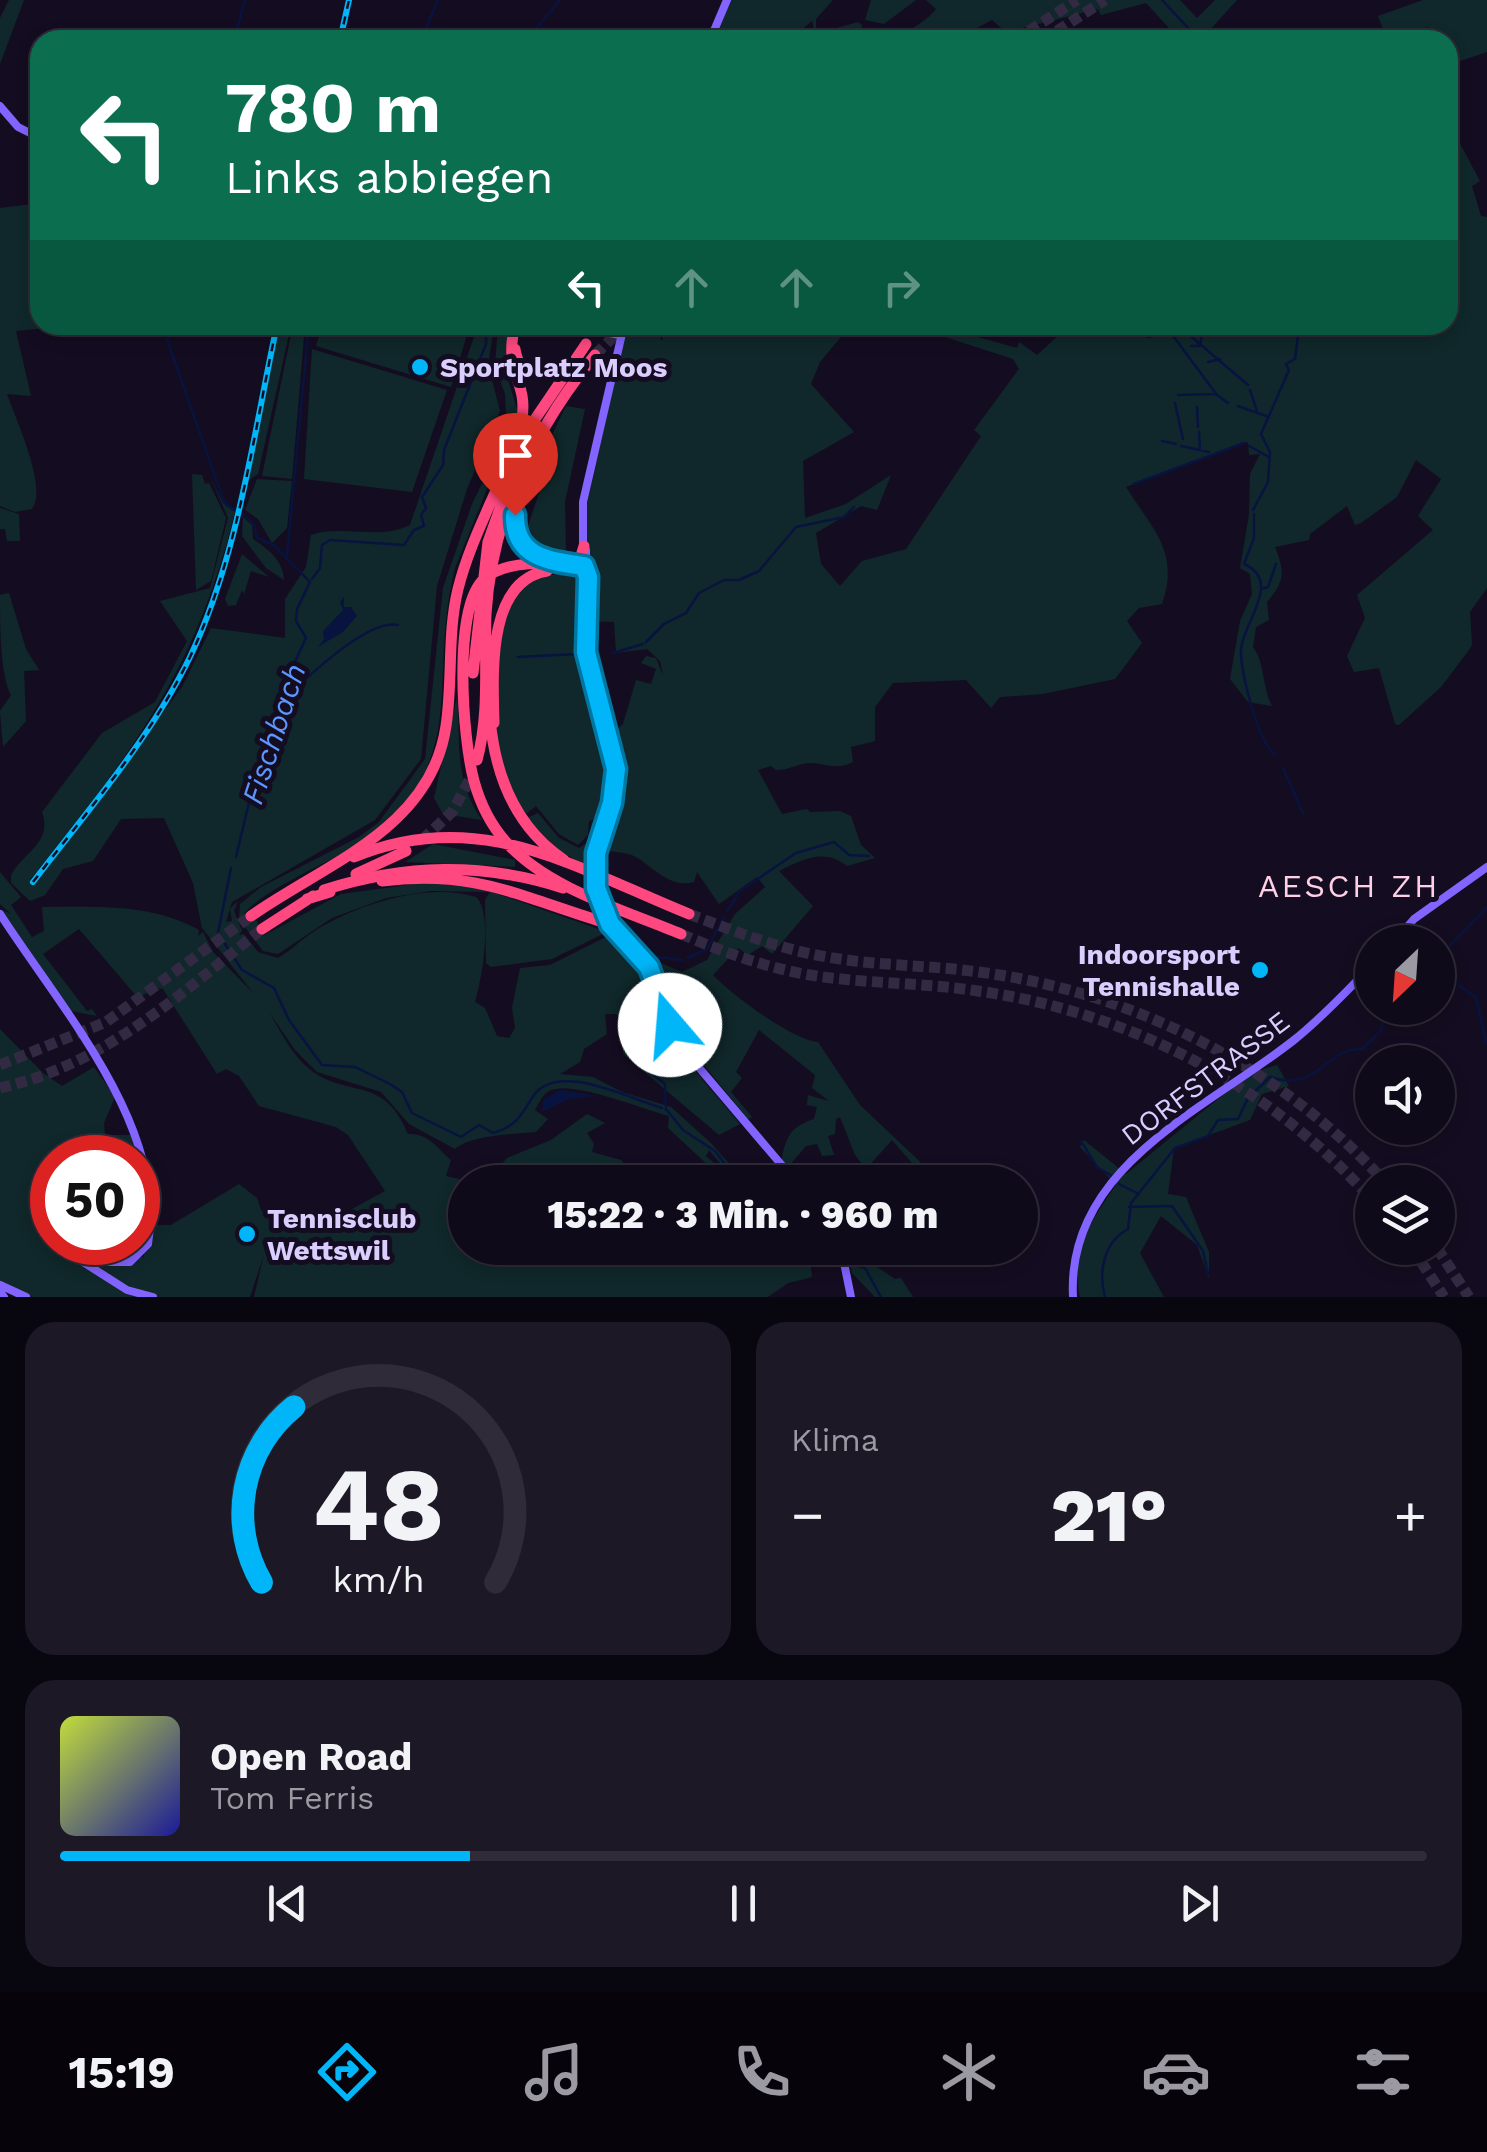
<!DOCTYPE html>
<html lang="de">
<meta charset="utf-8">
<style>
body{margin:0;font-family:"Work Sans",sans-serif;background:#1d1826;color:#f1f3f6;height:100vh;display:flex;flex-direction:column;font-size:38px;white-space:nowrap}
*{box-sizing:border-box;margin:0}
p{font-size:32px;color:#9b9aa2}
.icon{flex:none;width:55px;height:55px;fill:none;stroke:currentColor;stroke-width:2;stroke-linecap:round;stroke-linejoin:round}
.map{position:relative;height:1297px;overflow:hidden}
.panel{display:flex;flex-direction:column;gap:25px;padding:25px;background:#08060e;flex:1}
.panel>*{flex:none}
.banner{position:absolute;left:30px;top:30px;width:1428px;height:305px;border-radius:30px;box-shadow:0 5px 15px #0003,0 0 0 2px #2f2b38;background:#0b6e4f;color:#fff;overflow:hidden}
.needle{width:65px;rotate:205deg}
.buttons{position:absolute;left:1355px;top:925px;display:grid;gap:20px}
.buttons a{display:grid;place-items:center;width:100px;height:100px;border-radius:50%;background:#0f0a19;box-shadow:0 5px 15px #0003,0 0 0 2px #2f2b38;font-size:50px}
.speed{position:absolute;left:30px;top:1135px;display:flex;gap:20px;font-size:50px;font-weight:700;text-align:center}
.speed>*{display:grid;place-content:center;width:130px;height:130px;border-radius:50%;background:#0f0a19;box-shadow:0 5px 15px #0003,0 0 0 2px #2f2b38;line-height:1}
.speed .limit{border:15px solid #d22;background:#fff;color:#111}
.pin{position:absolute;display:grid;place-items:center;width:85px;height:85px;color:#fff;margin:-102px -42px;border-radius:50% 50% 50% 0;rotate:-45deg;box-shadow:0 0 10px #0007}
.pin .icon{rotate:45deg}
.me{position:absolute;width:110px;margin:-55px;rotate:342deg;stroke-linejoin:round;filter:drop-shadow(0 0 8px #0008)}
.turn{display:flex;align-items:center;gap:35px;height:210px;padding:0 30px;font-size:45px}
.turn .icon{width:130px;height:130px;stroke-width:2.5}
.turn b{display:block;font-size:70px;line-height:85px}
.lanes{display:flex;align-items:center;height:95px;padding:0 30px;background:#0003;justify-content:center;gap:50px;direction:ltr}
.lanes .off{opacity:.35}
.big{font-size:75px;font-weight:800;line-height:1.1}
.panel .widget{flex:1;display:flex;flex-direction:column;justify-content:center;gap:15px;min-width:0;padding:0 35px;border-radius:30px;background:#1d1826}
.panel .dial{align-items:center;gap:0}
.dial svg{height:260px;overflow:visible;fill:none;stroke:#2f2b38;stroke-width:7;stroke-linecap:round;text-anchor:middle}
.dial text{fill:#f1f3f6;stroke:none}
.song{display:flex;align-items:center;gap:30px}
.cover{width:120px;height:120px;border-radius:15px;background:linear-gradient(135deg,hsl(70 70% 55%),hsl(240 70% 35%))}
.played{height:10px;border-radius:5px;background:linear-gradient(90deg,#00b5f8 30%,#2f2b38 30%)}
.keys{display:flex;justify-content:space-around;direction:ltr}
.heat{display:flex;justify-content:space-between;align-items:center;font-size:55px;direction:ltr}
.panel .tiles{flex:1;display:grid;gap:25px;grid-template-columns:1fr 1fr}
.widget:last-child{grid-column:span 2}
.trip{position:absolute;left:448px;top:1165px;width:590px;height:100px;border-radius:50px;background:#0f0a19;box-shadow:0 5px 15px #0003,0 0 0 2px #2f2b38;font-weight:800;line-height:100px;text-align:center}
.menu{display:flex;height:160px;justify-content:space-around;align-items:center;background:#06040a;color:#9b9aa2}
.menu .icon{width:70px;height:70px}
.menu .selected{color:#00b5f8}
.menu b{font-size:45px;color:#f1f3f6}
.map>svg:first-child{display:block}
.green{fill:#10282b}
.water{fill:#09133f}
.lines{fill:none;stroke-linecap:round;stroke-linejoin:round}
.stream{stroke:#09133f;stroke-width:2.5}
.highway-tunnel{stroke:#322a42;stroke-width:11;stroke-dasharray:11 5.5;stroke-linecap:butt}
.secondary{stroke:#8364ff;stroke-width:8}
.highway{stroke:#ff4880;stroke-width:11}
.rail-casing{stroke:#00b5f8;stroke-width:6}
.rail{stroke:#140d21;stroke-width:2.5;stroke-dasharray:8;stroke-linecap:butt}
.route-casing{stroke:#0076a1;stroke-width:25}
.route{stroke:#00b5f8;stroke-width:18}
.poi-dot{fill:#00b5f8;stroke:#140d21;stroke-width:4}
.labels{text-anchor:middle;stroke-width:10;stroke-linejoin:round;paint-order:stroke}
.poi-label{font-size:28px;font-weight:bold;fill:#dccdff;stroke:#140d21;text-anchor:start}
.street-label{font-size:28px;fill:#dccdff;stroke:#140d21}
.water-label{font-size:30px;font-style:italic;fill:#5b97ff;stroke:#140d21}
.quarter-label{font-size:32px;letter-spacing:2.5px;fill:#ffcfe5;stroke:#140d21}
</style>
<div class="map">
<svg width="1487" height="1297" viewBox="0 0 1487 1297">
<rect width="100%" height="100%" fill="#140d21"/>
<path class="green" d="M9,0H24L0,64V18Z
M730,0H833L816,19V36L812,21L789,40H713Z
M871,0H916L884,24L865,20Z
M926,0H1180L1197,18L1215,0H1237L1209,31L1223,40H1180L1146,3L1101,15L1098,9L1006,32L992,20L954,40H899C911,27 925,23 936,9Z
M1423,0H1487V52L1448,65V40H1433L1428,27L1387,40L1378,16Z
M858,22L862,25L860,40H816L819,33Z
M1448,90L1456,136L1480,181L1472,186L1481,216L1487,217V588L1470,612L1472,645L1466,654L1441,687L1399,725L1395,724L1379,668L1354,672L1347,656L1365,618L1357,595L1433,530L1418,516L1441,479L1416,460L1397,497L1361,523L1355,525L1347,506L1310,534L1309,540L1275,547C1285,572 1285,581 1267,602L1269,620L1256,627L1253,647C1265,663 1262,687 1272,706L1248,702L1230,679L1240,621L1252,594L1250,574L1240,568L1249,515L1250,474L1260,454L1249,455L1248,442L1126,487C1153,530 1180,552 1162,604L1139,608L1127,621L1142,643L1115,679L1043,694L1000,697L991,708L966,680L893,683L875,707V741L851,747L853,762C837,771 826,763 810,763C799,763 790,770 776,770L771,766L758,770L782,814L807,809L810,812L840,811L851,816L861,845L875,858L847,866C825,848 803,859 779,871L813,906L772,954L762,946L748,955L738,948L713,975C731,994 792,1040 818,1042L860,1105L934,1175L929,1181L925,1178L892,1140L866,1169L855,1155L840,1117L836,1119L835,1134L828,1136L834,1155L822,1156L817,1144L806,1146L788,1167L781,1162C786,1138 789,1127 814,1119L817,1107L807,1105L808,1095L829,1101L812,1088L815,1075L759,1030L736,1072L742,1078L731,1092L752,1117L748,1119L677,1032L665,984L647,957L682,972L707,960L735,914L765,887L757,877L719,904L697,872L694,882C666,890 649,860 629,854C621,852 612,852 605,850L621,779L614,732L623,724L636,680L651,684L656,669L641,663L646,656L656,658L663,676L660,661L647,649L616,653L614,622L590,621L586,509L627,325H655L662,341L666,325H851L820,362L811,384L854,432L803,461L805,518L846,504L891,475L877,510L861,506L816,533L821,564L840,586L862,561L906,549L981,436L974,430L1019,369L1013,359L908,325H935L1017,348L1019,342L1037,355L1070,325H1448Z
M33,204L40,245V325H76L16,331L31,396L7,394C16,420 48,488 32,509L15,512L0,506V208Z
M279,325H291L258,474L246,482Z
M293,325H305L292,479L262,476Z
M322,325H470L451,387L316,346Z
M478,325L494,327L488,365L500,411L467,489L437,586L421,759L375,820L232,902L226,922L232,921L230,909L238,901L234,911L242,931L239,935L244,934L258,952L278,958C292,950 303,938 316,930C359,904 427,882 476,897C494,915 481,982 475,1002L485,1008L497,1036L509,1038L515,1028L512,1008L520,968L550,965L604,938L617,939L650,983L669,1040L740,1124L719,1135L623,1054L624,1020L615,1014H605L607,1034L584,1049L580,1062L560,1074L593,1077L622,1092L671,1107L712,1144L745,1182H736L709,1150L706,1156L714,1163L709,1166L668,1128L669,1116C644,1110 571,1079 549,1091C542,1095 539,1103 535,1110L548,1119L536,1132C514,1134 471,1135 455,1149L409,1124L381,1092L317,1072L295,1050L269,1012C281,1032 292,1056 312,1071C348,1098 384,1075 408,1134C430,1133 437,1149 451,1160L446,1176L472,1182H465V1248H798L810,1259L812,1277L788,1283L768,1297H254L264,1254L250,1297H14V1290L0,1283V1029L43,1073L62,1086L94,1067L115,1097L104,1123L105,1135H131L136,1157L52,1158V1242H138V1182C149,1199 151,1236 138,1253L143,1258L154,1225H171L239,1184L257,1198L261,1210L297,1231L319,1227L385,1191L348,1135L336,1127L259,1106L239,1076L226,1069L217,1074L163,989L183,992L156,988L138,998L79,929L43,954L87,1011L92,1009L97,1016L66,1010L0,909L11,914L0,904V872L21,897L11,905L32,937L44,931L42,907C96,907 150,903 199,930L198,936L203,932L213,952L254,994L202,928L193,883L164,818L121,819L93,861L63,869L45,895L30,901L11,883V875C25,851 53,842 42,812L102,733L155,702L187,641L160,601L210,588L228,518L210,476L223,503L235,512C196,672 130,755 30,880L35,884L182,687L211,628L285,638V599L306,567L311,535C343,524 378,541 410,525Z
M498,325H512L504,366L518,413L455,568C425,687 477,766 353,847C324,865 262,890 243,915L257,921L261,937L341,894L422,883L472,885L607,932L552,959L491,967L486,963L485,900L490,892L430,891L386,898L332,918L278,954L263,951L239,919L240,904L261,887L359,837L379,822L425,759L443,588L472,504L493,461L506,415L505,394L495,367Z
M312,349L447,390L412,492L304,479Z
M566,406L585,409L565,502L566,556L539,547L528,526L543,481L532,476Z
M192,474L202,475L205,484L209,483L226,518L211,581L196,590Z
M257,479L292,481L287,528L272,543L258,519L245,510Z
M0,508L19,514L20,541H7L5,529H0Z
M243,517L252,525L253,539C269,550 283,560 284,580L266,568L242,536Z
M242,554L269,577L251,571L244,594L242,590L236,605L228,606L225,599Z
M573,573L582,581L584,661L613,766L604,816L589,821L588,835L578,845L559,834L536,806L526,814C513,797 504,779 500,758C494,725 494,626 511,598C523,578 552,573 573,573Z
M9,593L26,649L39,670L24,671L26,721L3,747L0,711L11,695C0,676 0,621 0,595Z
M457,696C461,741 453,780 482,820L443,814L434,798Z
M538,813L559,838L579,848L588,842L592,822H599L590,868L558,850L527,818Z
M433,844L515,860V867L405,862Z
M1277,1065L1289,1086L1262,1094L1250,1120L1174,1148L1168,1194L1186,1197L1209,1252V1278L1197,1245L1161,1216L1140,1253L1164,1297H1080C1070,1251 1091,1221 1116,1185L1080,1147L1084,1140L1126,1174L1250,1073Z
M587,1114L605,1123L587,1133L594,1144L592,1152L621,1160L639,1182H476L490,1177L507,1158L551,1140Z
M858,1254L895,1279L901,1278L913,1297H875L852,1273L849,1258Z"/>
<path class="water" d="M344,597V607H351L357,616L343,632L318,647L324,639L323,631L343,610L340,602Z
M560,1090L598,1096L569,1099L542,1112L543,1100Z"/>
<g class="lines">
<path class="stream" d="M1162,0L1190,30L1215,40
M234,40L245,0
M421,40L438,0
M508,40L536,29L560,0
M162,325L224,502C240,517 254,513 257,538L274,545L310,582L297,609L296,621L306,638L282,689L284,698L256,773L236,857
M697,325L724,329
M1165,325L1217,395L1228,403
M660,326L661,325
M633,329L655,328
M1187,333L1248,385
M1148,337L1171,332L1172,325
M1191,346H1200L1202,334
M1208,362L1220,359
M1250,390L1257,411
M1178,395L1216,394
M1175,403L1183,439
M1238,406L1269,417
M1197,407L1198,427
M1199,432L1200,450
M1162,441L1176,444
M1181,446L1209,452
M1249,446L1269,457
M1134,484L1244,443
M1253,510L1268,482L1270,452L1261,434L1289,370L1286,364L1295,359L1298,336L1304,331L1298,325
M1254,514V538L1244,564C1285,582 1239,626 1241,654C1242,675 1258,743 1275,754
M287,555L309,325
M312,579L320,568L322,545L330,540L404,545L414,530L424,526L421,515L426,508L422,497L443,465L444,450L486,344V325
M1261,589L1268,587L1276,564
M646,642L664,624L686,613L699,593L724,580H739L759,571L796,527L844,517L854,507
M613,653L643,644
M518,657L578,654
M283,701C305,679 368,618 398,625
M1283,768L1303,813
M231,868L218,933L242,970L274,988L289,1020L322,1065L355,1067L390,1084L402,1092L412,1113L461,1137L479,1125L493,1133C515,1127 521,1116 532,1098C555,1059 630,1099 662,1108
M727,911L740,891L796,853L834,842L849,855L869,856
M1430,937L1433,942
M688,958L707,949L724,917
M1438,958L1487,907
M653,961L657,957L682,960
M644,982C642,1004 650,1015 632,1030L631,1057L665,1084L666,1110
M1458,985L1476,997L1486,1042
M666,1109L683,1130L715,1151L739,1182
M1081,1141L1097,1167L1112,1176
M1119,1184L1139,1194
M1129,1207L1172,1206L1203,1251L1208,1274
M807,1248L832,1267L841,1265
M852,1264L865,1268L881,1297
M1105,1297C1098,1271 1104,1242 1128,1229L1131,1203L1175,1148L1208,1136L1218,1120L1238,1119L1248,1098L1270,1077C1320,1093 1323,1048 1363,1049L1381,1030L1385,1008"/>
<path class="highway-tunnel" d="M1015,40L1077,0
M1043,40L1105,0
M595,355L624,326
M422,840L452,812L474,772
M689,914C734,931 779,949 827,957C878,966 929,965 979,972C1134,992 1280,1067 1385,1182
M681,934C721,951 761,966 804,974C861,984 920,982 978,991C1129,1012 1270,1085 1372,1200
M0,1065L106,1022L251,916
M0,1088C106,1064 180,994 262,929
M1412,1248L1444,1297
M1437,1248L1469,1297"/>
<path class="secondary" d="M710,40L727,0
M0,106L18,127L40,138
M563,325L621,335
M583,550V502L624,325
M586,550V652L616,769L596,857L599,900L610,924L649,967L670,1025L684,1050L796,1182
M0,914C59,1006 168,1127 148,1244L130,1262H108L88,1255L83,1262L127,1290L153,1297
M1394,942L1414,919L1487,867
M841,1248L851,1297
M0,1285L26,1297
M0,1292L4,1297
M1073,1297C1066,1166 1207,1109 1294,1040C1322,1018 1346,991 1372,966"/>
<path class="highway" d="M515,349C519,379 547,380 566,362
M527,431L586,344
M520,490C511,524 514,550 551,561
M572,565L580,559L584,546
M588,577L581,565C553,563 506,559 484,579C452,608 463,741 474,781C480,803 490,824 506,842C548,889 624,910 681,934
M473,673L488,542L530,425
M490,718C495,776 515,827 564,860
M494,723C493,676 486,581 547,571
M477,760C490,713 484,662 486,614C492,516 534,430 595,355
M354,857C479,805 573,867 689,914
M356,874L406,851
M382,881C478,869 524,899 610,924
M324,890C405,864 482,862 563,888
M307,899L330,892
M251,916C326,863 431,829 446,726C453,680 447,634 458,589C473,529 508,477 522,418C528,380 503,374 515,325
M262,929L313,896"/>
<g class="rail-casing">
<path id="rail" d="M340,40L349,0
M33,882C88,810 150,739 190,657C239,554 253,435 277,325"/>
</g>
<use href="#rail" class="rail"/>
</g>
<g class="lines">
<g class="route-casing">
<path id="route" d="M515,515C514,558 550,561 584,566L588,577L586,652L616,769L612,803L596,853V888L610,924L649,967L670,1025"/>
</g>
<use href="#route" class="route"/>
</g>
<g class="poi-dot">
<circle cx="420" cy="367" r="10"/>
<circle cx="1260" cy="970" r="10"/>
<circle cx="247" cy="1234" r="10"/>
</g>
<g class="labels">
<g class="poi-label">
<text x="440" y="377">Sportplatz Moos</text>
<text x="1240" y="964" text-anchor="end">Indoorsport<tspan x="1240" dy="32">Tennishalle</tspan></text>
<text x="267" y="1228">Tennisclub<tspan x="267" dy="32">Wettswil</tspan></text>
</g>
<g class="street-label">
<text transform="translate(1205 1078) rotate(-37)" y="10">DORFSTRASSE</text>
</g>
<g class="water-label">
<text transform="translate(274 734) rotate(-72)" y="10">Fischbach</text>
</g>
<g class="quarter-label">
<text x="1349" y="897">AESCH ZH</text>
</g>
</g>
</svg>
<div class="buttons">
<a><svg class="needle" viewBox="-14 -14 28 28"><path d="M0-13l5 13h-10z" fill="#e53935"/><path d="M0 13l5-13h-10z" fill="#9b9aa2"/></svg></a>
<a><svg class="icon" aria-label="sound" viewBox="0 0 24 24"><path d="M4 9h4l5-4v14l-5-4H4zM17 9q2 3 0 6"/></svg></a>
<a><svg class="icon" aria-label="layers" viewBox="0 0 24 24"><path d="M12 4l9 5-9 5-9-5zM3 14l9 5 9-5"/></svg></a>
</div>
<div class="speed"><div class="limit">50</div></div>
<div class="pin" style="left:515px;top:515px;background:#d93025"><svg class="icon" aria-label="arrive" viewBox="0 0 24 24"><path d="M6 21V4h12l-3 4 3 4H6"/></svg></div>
<svg class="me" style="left:670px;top:1025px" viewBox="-20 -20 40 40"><circle r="19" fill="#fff"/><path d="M0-13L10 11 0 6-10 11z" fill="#00b5f8"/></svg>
<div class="trip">15:22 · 3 Min. · 960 m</div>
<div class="banner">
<div class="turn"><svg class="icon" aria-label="left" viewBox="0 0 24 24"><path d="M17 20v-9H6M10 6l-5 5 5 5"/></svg><div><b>780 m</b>Links abbiegen</div></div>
<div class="lanes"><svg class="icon" aria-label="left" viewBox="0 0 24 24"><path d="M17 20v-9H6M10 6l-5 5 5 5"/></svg><svg class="icon off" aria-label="ahead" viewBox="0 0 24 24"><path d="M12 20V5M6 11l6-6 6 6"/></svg><svg class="icon off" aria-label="ahead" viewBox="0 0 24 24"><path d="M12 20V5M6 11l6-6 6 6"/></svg><svg class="icon off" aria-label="right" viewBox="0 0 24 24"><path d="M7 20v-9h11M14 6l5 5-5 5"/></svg></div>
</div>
</div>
<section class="panel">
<div class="tiles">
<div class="widget dial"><svg viewBox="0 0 100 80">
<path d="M14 69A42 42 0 1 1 86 69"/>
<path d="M14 69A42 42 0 0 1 24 15" stroke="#00b5f8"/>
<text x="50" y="56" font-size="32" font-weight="700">48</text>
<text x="50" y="72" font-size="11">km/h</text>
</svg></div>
<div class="widget"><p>Klima</p>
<div class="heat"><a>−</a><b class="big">21°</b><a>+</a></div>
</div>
<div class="widget">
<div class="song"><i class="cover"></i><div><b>Open Road</b><p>Tom Ferris</p></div></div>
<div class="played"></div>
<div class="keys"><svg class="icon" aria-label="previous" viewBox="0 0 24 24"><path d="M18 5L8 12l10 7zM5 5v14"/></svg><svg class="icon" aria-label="pause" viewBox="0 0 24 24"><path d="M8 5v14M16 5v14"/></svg><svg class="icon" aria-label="next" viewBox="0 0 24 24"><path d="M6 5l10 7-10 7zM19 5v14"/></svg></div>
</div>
</div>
</section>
<nav class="menu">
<b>15:19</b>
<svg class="icon selected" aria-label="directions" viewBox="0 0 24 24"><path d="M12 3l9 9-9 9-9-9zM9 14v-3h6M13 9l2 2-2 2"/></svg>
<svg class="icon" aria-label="music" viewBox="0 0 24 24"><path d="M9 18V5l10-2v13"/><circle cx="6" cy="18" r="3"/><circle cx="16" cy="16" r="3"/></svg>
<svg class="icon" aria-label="phone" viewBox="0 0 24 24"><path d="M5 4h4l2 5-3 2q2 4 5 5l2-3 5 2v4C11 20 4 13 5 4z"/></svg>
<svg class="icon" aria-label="climate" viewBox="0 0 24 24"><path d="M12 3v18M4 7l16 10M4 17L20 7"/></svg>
<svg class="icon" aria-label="car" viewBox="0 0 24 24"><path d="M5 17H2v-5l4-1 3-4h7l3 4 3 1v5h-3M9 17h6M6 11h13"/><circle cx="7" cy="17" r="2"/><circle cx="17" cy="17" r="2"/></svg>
<svg class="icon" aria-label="filters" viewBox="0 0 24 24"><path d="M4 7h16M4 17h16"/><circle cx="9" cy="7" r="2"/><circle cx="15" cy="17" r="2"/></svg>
</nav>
